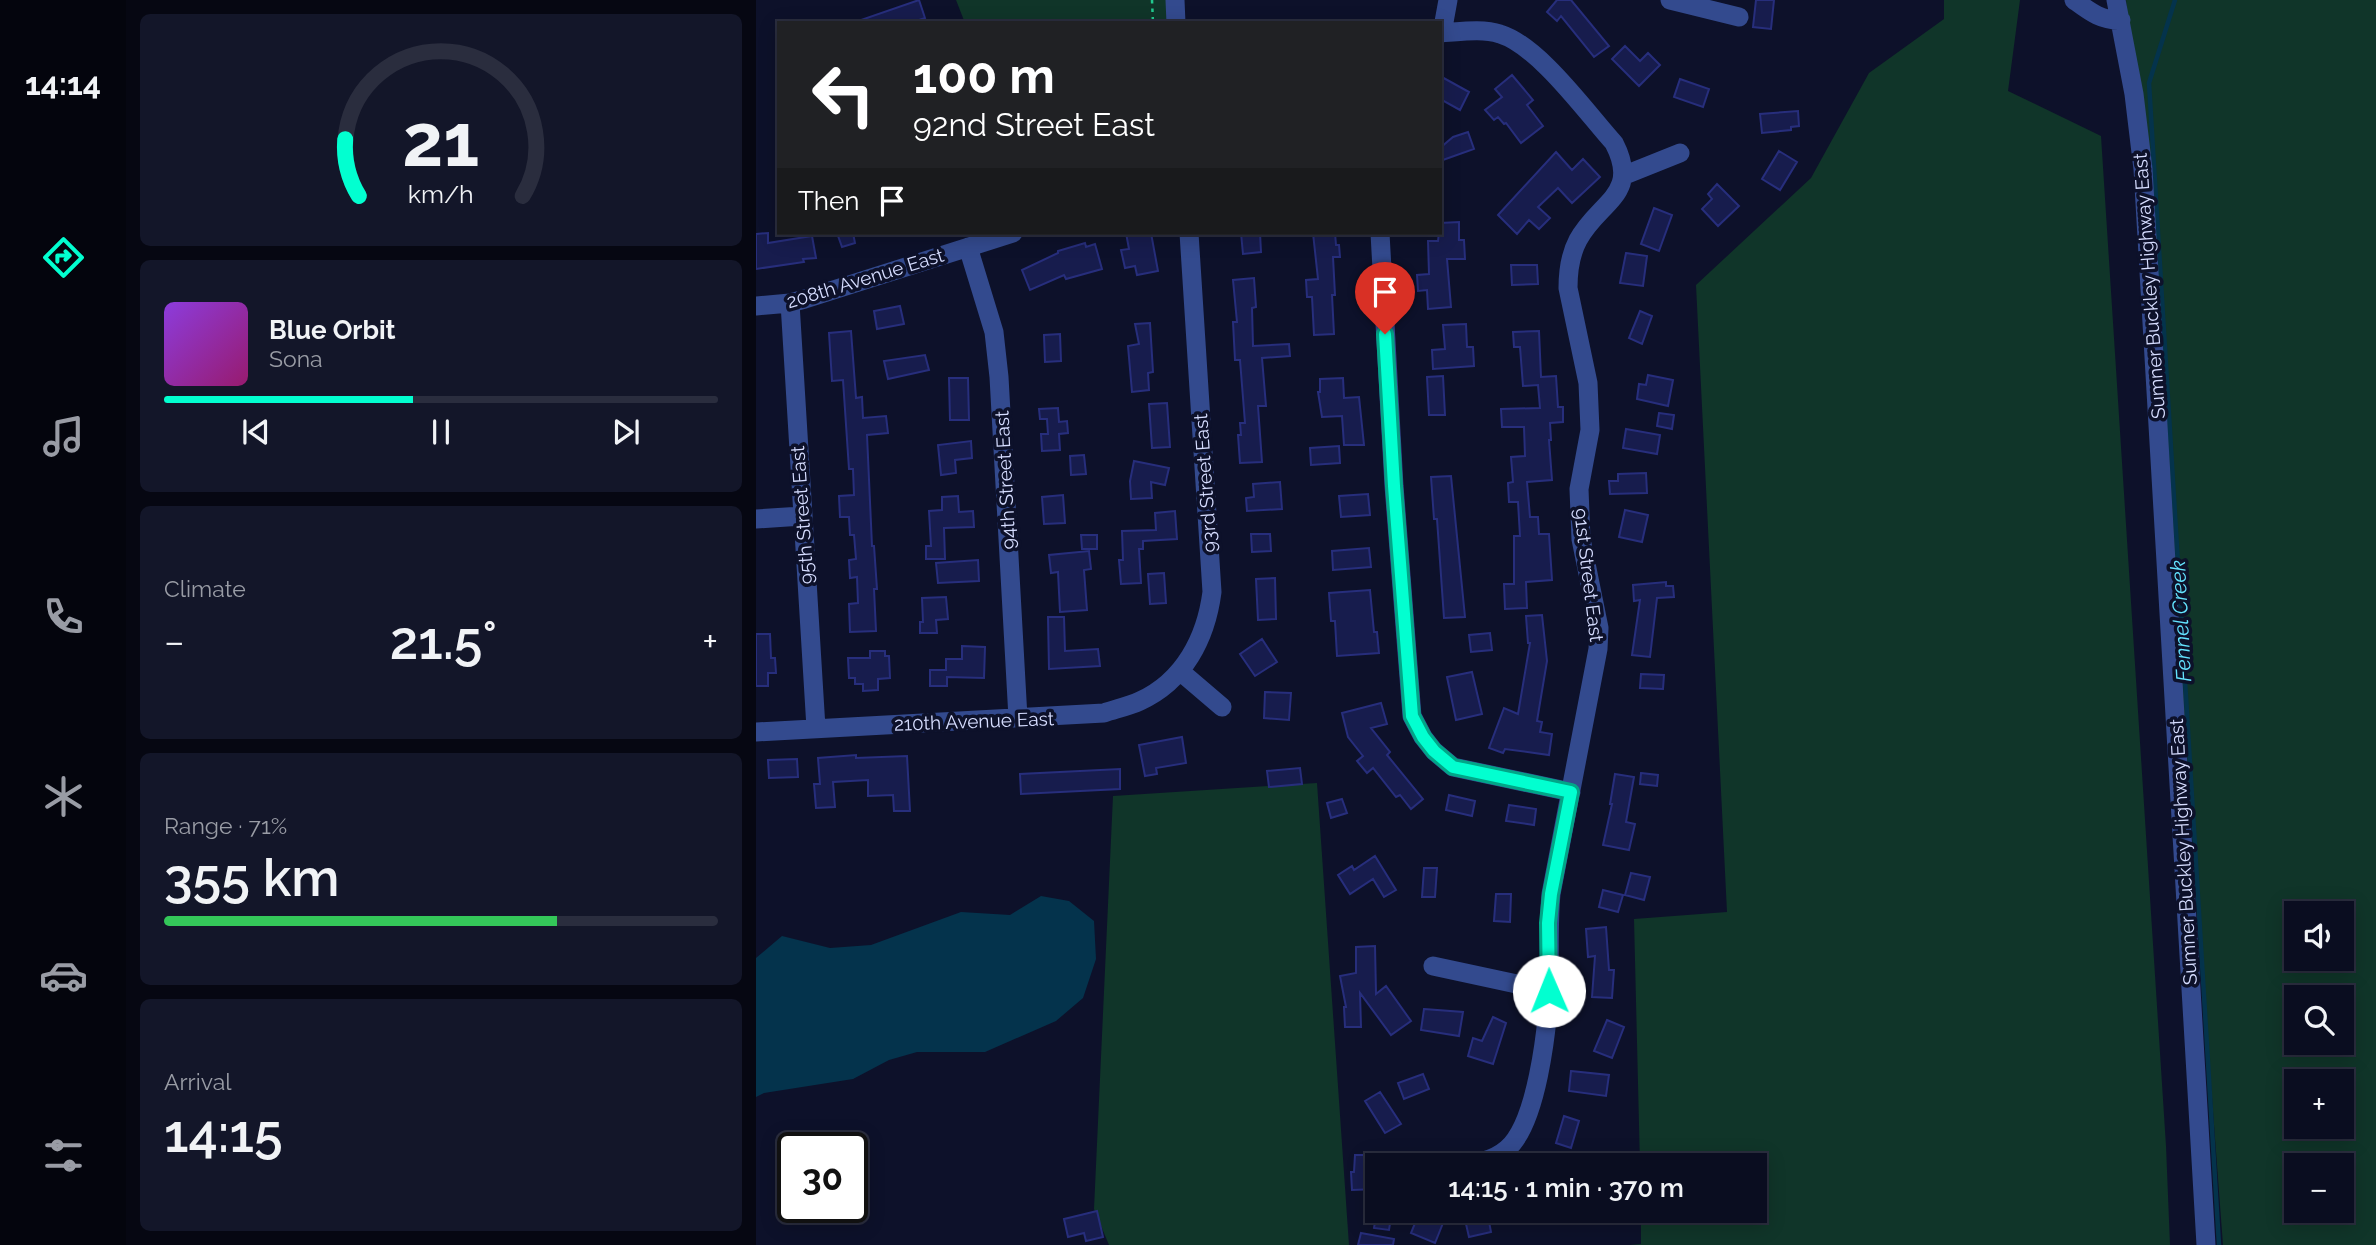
<!DOCTYPE html>
<meta charset="utf-8">
<style>
body{margin:0;font-family:Raleway,sans-serif;background:#131629;color:#f1f3f6;height:100vh;display:flex;flex-direction:column;font-size:26px;white-space:nowrap}
*{box-sizing:border-box;margin:0}
p{font-size:23px;color:#999ca5}
.icon{flex:none;width:38px;height:38px;fill:none;stroke:currentColor;stroke-width:2;stroke-linecap:round;stroke-linejoin:round}
.map{position:relative;flex:1;overflow:hidden}
.panel{display:flex;flex-direction:column;gap:14px;padding:14px;background:#060712;width:630px}
.panel>*{flex:none}
.hud{position:absolute;left:21px;top:21px;width:665px;height:214px;border-radius:0px;box-shadow:0 4px 18px #0003,0 0 0 2px #2a2d3e;background:#202124;color:#fff;overflow:hidden}
.controls{position:absolute;left:1528px;top:901px;display:grid;gap:14px}
.controls a{display:grid;place-items:center;width:70px;height:70px;border-radius:0px;background:#0a0d20;box-shadow:0 4px 18px #0003,0 0 0 2px #2a2d3e;font-size:35px}
.speed{position:absolute;left:21px;top:1132px;display:flex;gap:14px;font-size:35px;font-weight:700;text-align:center}
.speed>*{display:grid;place-content:center;width:91px;height:91px;border-radius:50%;background:#0a0d20;box-shadow:0 4px 18px #0003,0 0 0 2px #2a2d3e;line-height:1}
.speed .limit{border:4px solid #111;border-radius:10px;background:#fff;color:#111}
.pin{position:absolute;display:grid;place-items:center;width:60px;height:60px;color:#fff;margin:-72px -30px;border-radius:50% 50% 50% 0;rotate:-45deg;box-shadow:0 0 7px #0007}
.pin .icon{rotate:45deg}
.me{position:absolute;width:77px;margin:-38px;rotate:359deg;stroke-linejoin:round;filter:drop-shadow(0 0 5px #0008)}
.turn{display:flex;align-items:center;gap:24px;height:147px;padding:0 21px;font-size:32px}
.turn .icon{width:91px;height:91px;stroke-width:2.5}
.turn b{display:block;font-size:49px;line-height:60px}
.then{display:flex;align-items:center;height:66px;padding:0 21px;background:#0003;gap:14px;font-size:26px}
.big{font-size:52px;font-weight:600;line-height:1.1}
.panel .widget{flex:1;display:flex;flex-direction:column;justify-content:center;gap:10px;min-width:0;padding:0 24px;border-radius:10px;background:#131629}
.panel .dial{align-items:center;gap:0}
.dial svg{height:182px;overflow:visible;fill:none;stroke:#2a2d3e;stroke-width:7;stroke-linecap:round;text-anchor:middle}
.dial text{fill:#f1f3f6;stroke:none}
.song{display:flex;align-items:center;gap:21px}
.cover{width:84px;height:84px;border-radius:10px;background:linear-gradient(135deg,hsl(270 70% 55%),hsl(320 70% 35%))}
.played{height:7px;border-radius:4px;background:linear-gradient(90deg,#02ffd0 45%,#2a2d3e 45%)}
.keys{display:flex;justify-content:space-around;direction:ltr}
.heat{display:flex;justify-content:space-between;align-items:center;font-size:38px;direction:ltr}
.charge{height:10px;border-radius:5px;background:linear-gradient(90deg,#34c759 71%,#2a2d3e 0)}
.trip{position:absolute;left:609px;top:1153px;width:402px;height:70px;border-radius:0px;background:#0a0d20;box-shadow:0 4px 18px #0003,0 0 0 2px #2a2d3e;font-weight:600;line-height:70px;text-align:center}
main{display:flex;flex:1;min-height:0}
.menu{display:flex;flex-direction:column;width:126px;justify-content:space-around;align-items:center;background:#04050d;color:#999ca5}
.menu .icon{width:49px;height:49px}
.menu .on{color:#02ffd0}
.menu b{font-size:32px;color:#f1f3f6}
.map>svg:first-child{display:block}
.green{fill:#103529;fill-rule:evenodd}
.water{fill:#04334c}
.lines{fill:none;stroke-linecap:round;stroke-linejoin:round}
.stream{stroke:#04334c;stroke-width:4.5}
.building{fill:#171c4d;stroke:#272e7c;stroke-width:2}
.path{stroke:#22c88e;stroke-width:2.5;stroke-dasharray:3.5 5;stroke-linecap:butt}
.minor{stroke:#334a8e;stroke-width:19}
.route-casing{stroke:#01a687;stroke-width:18}
.route{stroke:#02ffd0;stroke-width:12}
.labels{text-anchor:middle;stroke-width:7;stroke-linejoin:round;paint-order:stroke}
.street-label{font-size:19px;fill:#d6ddff;stroke:#0d112a}
.water-label{font-size:21px;font-style:italic;fill:#64e4ff;stroke:#0d112a}
</style>
<main>
<nav class="menu">
<b>14:14</b>
<svg class="icon on" aria-label="directions" viewBox="0 0 24 24"><path d="M12 3l9 9-9 9-9-9zM9 14v-3h6M13 9l2 2-2 2"/></svg>
<svg class="icon" aria-label="music" viewBox="0 0 24 24"><path d="M9 18V5l10-2v13"/><circle cx="6" cy="18" r="3"/><circle cx="16" cy="16" r="3"/></svg>
<svg class="icon" aria-label="phone" viewBox="0 0 24 24"><path d="M5 4h4l2 5-3 2q2 4 5 5l2-3 5 2v4C11 20 4 13 5 4z"/></svg>
<svg class="icon" aria-label="climate" viewBox="0 0 24 24"><path d="M12 3v18M4 7l16 10M4 17L20 7"/></svg>
<svg class="icon" aria-label="car" viewBox="0 0 24 24"><path d="M5 17H2v-5l4-1 3-4h7l3 4 3 1v5h-3M9 17h6M6 11h13"/><circle cx="7" cy="17" r="2"/><circle cx="17" cy="17" r="2"/></svg>
<svg class="icon" aria-label="filters" viewBox="0 0 24 24"><path d="M4 7h16M4 17h16"/><circle cx="9" cy="7" r="2"/><circle cx="15" cy="17" r="2"/></svg>
</nav>
<section class="panel">
<div class="widget dial"><svg viewBox="0 0 100 80">
<path d="M14 69A42 42 0 1 1 86 69"/>
<path d="M14 69A42 42 0 0 1 8 44" stroke="#02ffd0"/>
<text x="50" y="56" font-size="32" font-weight="700">21</text>
<text x="50" y="72" font-size="11">km/h</text>
</svg></div>
<div class="widget">
<div class="song"><i class="cover"></i><div><b>Blue Orbit</b><p>Sona</p></div></div>
<div class="played"></div>
<div class="keys"><svg class="icon" aria-label="previous" viewBox="0 0 24 24"><path d="M18 5L8 12l10 7zM5 5v14"/></svg><svg class="icon" aria-label="pause" viewBox="0 0 24 24"><path d="M8 5v14M16 5v14"/></svg><svg class="icon" aria-label="next" viewBox="0 0 24 24"><path d="M6 5l10 7-10 7zM19 5v14"/></svg></div>
</div>
<div class="widget"><p>Climate</p>
<div class="heat"><a>−</a><b class="big">21.5°</b><a>+</a></div>
</div>
<div class="widget"><p>Range · 71%</p><b class="big">355 km</b><div class="charge"></div></div>
<div class="widget"><p>Arrival</p><b class="big">14:15</b></div>
</section>
<div class="map">
<svg width="1620" height="1245" viewBox="0 0 1620 1245">
<rect width="100%" height="100%" fill="#0d112a"/>
<path class="green" d="M200,0H410L412,23H209Z
M1188,0H1264L1252,91L1345,136L1410,1146L1414,1245H874L885,1244V1211H999V1166L884,1165L878,919L971,912L940,285L1055,178L1113,73L1188,19Z
M1370,0H1620V1245H1467L1387,177ZM1540,914H1586V959H1540ZM1540,998H1586V1043H1540ZM1540,1082H1586V1127H1540ZM1540,1166H1586V1211H1540Z
M561,783L593,1245H353L338,1209L357,796Z"/>
<path class="water" d="M285,896L313,901L338,921L340,959L327,998L300,1021L229,1052H161L133,1060L97,1079L8,1093L0,1097V958L26,936L74,948L115,945L205,912L254,915Z"/>
<g class="lines">
<path class="stream" d="M1419,0L1393,83L1463,1245"/>
</g>
<path class="building" d="M163,0L169,18L154,23H103L102,21Z
M801,0H815L853,46L838,57L805,16L801,21L791,12Z
M1000,0H1018L1015,29L997,27Z
M869,46L884,61L892,53L904,65L883,86L856,59Z
M756,75L777,100L771,105L787,126L765,143L750,123L748,124L742,117L738,120L729,110L746,97L739,89Z
M684,76L713,92L704,110L684,99Z
M924,79L953,89L947,107L918,97Z
M1042,111L1043,126L1035,127V130L1006,133L1004,114Z
M712,132L718,149L684,161V148L697,137Z
M1023,151L1041,162L1024,190L1006,179Z
M800,152L816,170L827,159L844,177L816,203L802,188L782,207L794,218L783,229L773,220L761,234L742,215Z
M961,184L983,206L962,226L946,209L956,199L952,194Z
M898,208L916,215L903,251L885,244Z
M703,222V240H708L709,259H691L695,307L672,309L671,290L662,291L661,275L673,274L672,241H682L684,223Z
M12,233V243L56,236L60,258L47,259L48,262L0,269V234Z
M81,233H97L99,243L86,247Z
M370,233H395L402,271L381,275L379,266L369,268L365,250L373,249Z
M485,233H504L505,252L487,254Z
M557,233H579L580,245H583L584,257H577L579,295H576L578,334L558,335L556,297H551L550,280L562,279Z
M329,243L330,247L339,244L346,269L310,279L308,275L274,290L266,270L302,253V251Z
M870,253L891,256L887,286L864,283Z
M755,265H781L782,284L756,285Z
M498,278L500,307L496,308L497,346L533,344L534,356L506,358L510,406H502L506,462L484,463L482,435H485L484,423H489L484,360H479L477,322H481L477,280Z
M144,306L148,324L121,329L118,311Z
M884,311L896,316L886,344L873,338Z
M394,323L397,372L392,373L393,390L376,392L372,346L383,344L379,324Z
M710,324L711,347H717L718,366L677,369L676,350L689,349L687,325Z
M95,331L100,398L106,397L107,418L130,416L132,433L111,435L116,546H118L121,589H118L120,631L94,632L93,604L102,603L101,577L94,578L93,560L100,559L98,535H94L93,517H84L83,496L98,495L97,469H93L87,380L76,381L73,333Z
M783,331L785,377L800,376L802,407H807V422L794,423L795,440H793L796,480L771,482L774,517H782L783,534H793L796,580L770,582L771,608L749,609L748,584H758V536H764L762,502H753L752,483L757,482L755,457L769,456L768,427H746L745,409L784,408L782,385L767,386L764,347H758L757,332Z
M304,334L305,361L289,362L288,335Z
M169,355L173,370L132,379L128,361Z
M892,375L917,380L912,406L881,399L883,384L890,385Z
M687,376L689,415H673L671,377Z
M193,378H212L213,420H194Z
M587,378L588,398L603,397L608,445H588L586,416L566,417L562,392H564V379Z
M411,403L414,447L396,448L393,404Z
M302,408L303,422L311,421L312,433L303,434L304,450L286,451L285,434H292L291,419H284L283,409Z
M903,413L918,415L916,429L901,426Z
M870,429L904,435L901,454L867,448Z
M215,441L216,458L199,460L200,473L185,475L182,445Z
M583,446L584,463L555,465L554,448Z
M328,455L330,474L315,475L314,456Z
M378,461L413,468L409,485L395,482L396,498L375,499L374,481Z
M890,473L891,493L854,494L853,481H862V474Z
M695,476L709,617L688,618L681,519H678L675,477Z
M524,482L526,509L491,511L490,498L498,497L497,484Z
M612,494L614,515L585,517L583,496Z
M307,495L309,523L288,524L286,497Z
M202,496L203,512L217,511L218,527L188,528L189,559H170V546H175L173,511L186,510V497Z
M869,510L892,515L886,542L863,537Z
M419,511L421,539L387,541V549H383L385,583L365,584L363,560H367L366,531L400,530L399,513Z
M495,534H514L515,551L496,552Z
M325,535H341V549H326Z
M613,548L615,567L577,570L576,551Z
M333,551L335,569L328,570L331,610L304,612L302,572L295,573L293,555Z
M222,560L223,581L182,583L180,563Z
M408,573L410,603L394,604L392,574Z
M519,578L520,619L502,620L500,579Z
M910,582V586H917L918,597L901,598L894,657L876,655L884,600L878,601L877,585Z
M614,590L618,632H621L623,653L581,656L579,621H575L573,593Z
M190,597L192,619L180,620L181,633H164V622H167L166,598Z
M786,615L791,661L781,721L786,722L784,732L796,734L793,755L749,749L747,753L733,748L748,708L762,714L774,643H772L770,616Z
M292,617H308L309,651L342,649L344,666L293,669Z
M734,633L736,650L715,652L713,635Z
M0,634H14L15,658H19L20,673H12V686H0Z
M506,639L521,662L499,676L484,654Z
M206,646L229,647L228,678L191,677V686H174V670H190V659H206Z
M114,651H129V656H133L134,678L122,679V690L107,691V684H99V678H93L92,658H114Z
M716,672L726,714L700,720L691,677Z
M885,674L908,675L907,689L884,688Z
M509,692L535,693L533,720L508,718Z
M625,703L631,724L615,728L634,752L631,755L667,799L655,809L644,795L640,797L617,768L611,773L601,761L607,756L592,737L586,713Z
M426,737L430,763L400,768L401,774L389,776L383,745Z
M100,755V758L151,756L154,811H138L137,795L112,796V780L77,782L79,807L60,808L58,784H64L62,758Z
M41,759L42,777L13,778L12,760Z
M544,768L546,784L513,787L511,771Z
M364,769V789L265,794L264,774Z
M885,773L902,775L901,786L884,784Z
M859,774L878,777L870,822L879,824L873,850L847,845L856,804H854Z
M693,795L719,801L716,816L690,810Z
M586,799L591,813L575,818L571,803Z
M753,805L780,809L778,825L750,821Z
M619,856L640,890L628,897L617,879L594,894L582,875L596,866L598,870Z
M668,868H681L679,897H666Z
M875,873L894,877L888,900L869,895Z
M847,890L867,895L862,912L843,907Z
M740,894H755L754,922L738,921Z
M850,927L853,970H858L856,998L836,997L839,956L832,957L830,929Z
M619,946L620,994L630,986L655,1021L635,1035L604,993L605,1027H589L588,1007H590L584,976L600,973V947Z
M668,1009L707,1012L703,1036L665,1030Z
M737,1017L750,1023L737,1064L712,1056L717,1038L726,1041Z
M851,1020L868,1027L856,1058L838,1051Z
M815,1071L853,1075L850,1096L813,1091Z
M667,1074L673,1089L648,1099L642,1083Z
M624,1092L645,1124L629,1133L609,1101Z
M808,1116L823,1121L815,1148L800,1143Z
M599,1155H610V1166L621,1167V1189L596,1190L595,1172H598Z
M341,1211L347,1237L330,1241L328,1233L312,1237L308,1219Z
M621,1211H636L633,1230L618,1228Z
M664,1211H673L689,1218L679,1243L655,1233Z
M707,1211H731L735,1232L713,1237Z
M605,1233L638,1239L637,1245H602Z"/>
<g class="lines">
<path class="path" d="M396,0L397,23"/>
<path class="minor" d="M419,0L420,23
M914,0L983,17
M1318,0C1333,11 1345,21 1365,20
M1360,0L1378,94L1387,169L1450,1245
M684,33C703,32 726,28 744,34C783,46 830,112 858,143C885,195 843,201 822,240C814,255 812,271 812,288L832,383L834,430L823,489L825,539L843,628L842,649L795,894C792,926 794,958 793,991C791,1031 781,1123 751,1149C735,1163 714,1164 695,1166
M686,33L692,0
M869,175L924,153
M624,233L638,486L656,716L667,737L678,751L697,767L815,792
M212,247L238,332L243,377L262,718
M34,303L60,728
M0,306L34,303L49,299L257,233
M0,519L46,516
M425,672L466,707
M0,732L348,713C360,709 373,706 384,701C428,681 450,638 456,592L433,233
M677,966L793,991"/>
</g>
<g class="lines">
<g class="route-casing">
<path id="route" d="M629,334L638,486L656,716L667,737L678,751L697,767L815,792L795,894L792,923L793,991"/>
</g>
<use href="#route" class="route"/>
</g>
<g class="labels">
<g class="street-label">
<text transform="translate(109 278) rotate(-17)" y="7">208th Avenue East</text>
<text transform="translate(1393 286) rotate(-94)" y="7">Sumner Buckley Highway East</text>
<text transform="translate(249 480) rotate(-93)" y="7">94th Street East</text>
<text transform="translate(449 483) rotate(-94)" y="7">93rd Street East</text>
<text transform="translate(46 515) rotate(-94)" y="7">95th Street East</text>
<text transform="translate(833 575) rotate(83)" y="7">91st Street East</text>
<text transform="translate(218 721) rotate(-2)" y="7">210th Avenue East</text>
<text transform="translate(1427 852) rotate(-93)" y="7">Sumner Buckley Highway East</text>
</g>
<g class="water-label">
<text transform="translate(1425 621) rotate(-93)" y="7">Fennel Creek</text>
</g>
</g>
</svg>
<div class="controls">
<a><svg class="icon" aria-label="sound" viewBox="0 0 24 24"><path d="M4 9h4l5-4v14l-5-4H4zM17 9q2 3 0 6"/></svg></a>
<a><svg class="icon" aria-label="search" viewBox="0 0 24 24"><circle cx="10" cy="10" r="6"/><path d="M15 15l6 6"/></svg></a>
<a>+</a>
<a>−</a>
</div>
<div class="speed"><div class="limit">30</div></div>
<div class="pin" style="left:629px;top:334px;background:#d93025"><svg class="icon" aria-label="arrive" viewBox="0 0 24 24"><path d="M6 21V4h12l-3 4 3 4H6"/></svg></div>
<svg class="me" style="left:793px;top:991px" viewBox="-20 -20 40 40"><circle r="19" fill="#fff"/><path d="M0-13L10 11 0 6-10 11z" fill="#02ffd0"/></svg>
<div class="trip">14:15 · 1 min · 370 m</div>
<div class="hud">
<div class="turn"><svg class="icon" aria-label="left" viewBox="0 0 24 24"><path d="M17 20v-9H6M10 6l-5 5 5 5"/></svg><div><b>100 m</b>92nd Street East</div></div>
<div class="then">Then<svg class="icon" aria-label="arrive" viewBox="0 0 24 24"><path d="M6 21V4h12l-3 4 3 4H6"/></svg></div>
</div>
</div>
</main>
